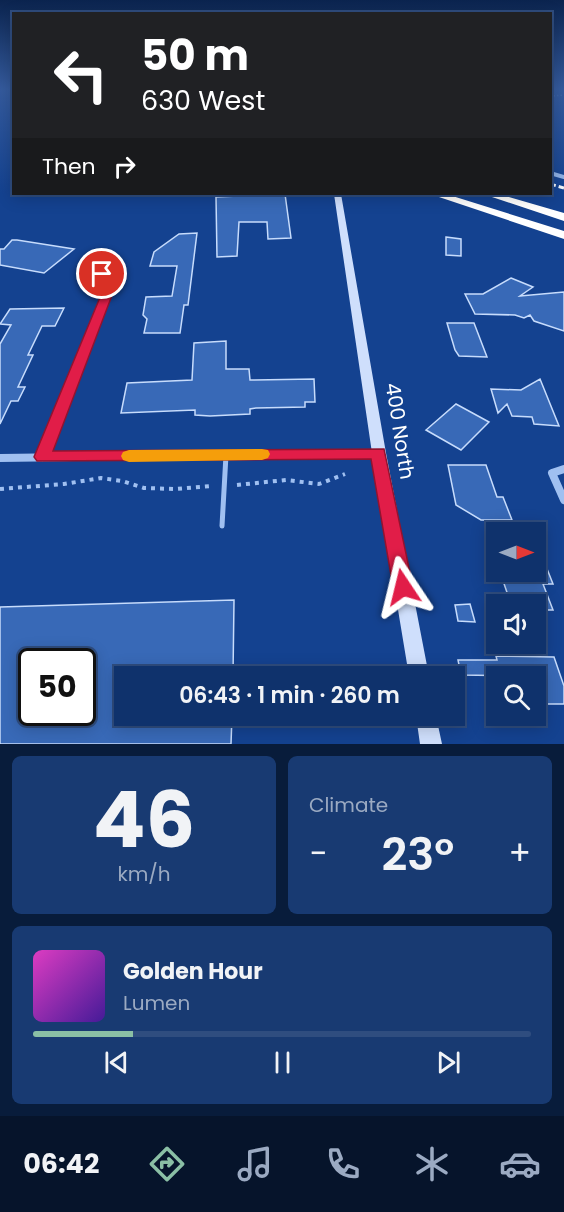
<!DOCTYPE html>
<meta charset="utf-8">
<style>
body{margin:0;font-family:Poppins,sans-serif;background:#183a72;color:#f1f3f6;height:100vh;display:flex;flex-direction:column;font-size:22px;white-space:nowrap}
*{box-sizing:border-box;margin:0}
p{font-size:20px;color:#9baac2}
.icon{flex:none;width:33px;height:33px;fill:none;stroke:currentColor;stroke-width:2;stroke-linecap:round;stroke-linejoin:round}
.map{position:relative;height:744px;overflow:hidden}
.drawer{display:flex;flex-direction:column;gap:12px;padding:12px;background:#081c3b;flex:1}
.drawer>*{flex:none}
.banner{position:absolute;left:12px;top:12px;width:540px;height:183px;border-radius:0px;box-shadow:0 3px 15px #0003,0 0 0 2px #2f4d7f;background:#202124;color:#fff;overflow:hidden}
.needle{width:39px;rotate:90deg}
.controls{position:absolute;left:486px;top:522px;display:grid;gap:12px}
.controls a{display:grid;place-items:center;width:60px;height:60px;border-radius:0px;background:#0f326c;box-shadow:0 3px 15px #0003,0 0 0 2px #2f4d7f;font-size:30px}
.speed{position:absolute;left:18px;top:648px;display:flex;gap:12px;font-size:30px;font-weight:700;text-align:center}
.speed>*{display:grid;place-content:center;width:78px;height:78px;border-radius:50%;background:#0f326c;box-shadow:0 3px 15px #0003,0 0 0 2px #2f4d7f;line-height:1}
.speed .limit{border:3px solid #111;border-radius:9px;background:#fff;color:#111}
.pin{position:absolute;display:grid;place-items:center;width:51px;height:51px;color:#fff;margin:-26px;border:3px solid #fff;border-radius:50%;box-shadow:0 2px 6px #0007}
.me{position:absolute;width:66px;margin:-33px;rotate:350deg;stroke-linejoin:round;filter:drop-shadow(0 0 4px #0008)}
.turn{display:flex;align-items:center;gap:21px;height:126px;padding:0 30px;font-size:27px}
.turn .icon{width:78px;height:78px;stroke-width:2.5}
.turn b{display:block;font-size:42px;line-height:51px}
.then{display:flex;align-items:center;height:57px;padding:0 30px;background:#0003;gap:12px;font-size:22px}
.big{font-size:45px;font-weight:600;line-height:1.1}
.drawer .card{flex:1;display:flex;flex-direction:column;justify-content:center;gap:9px;min-width:0;padding:0 21px;border-radius:9px;background:#183a72}
.drawer .dial{align-items:center;gap:0}
.dial b{font-size:78px;line-height:1}
.song{display:flex;align-items:center;gap:18px}
.cover{width:72px;height:72px;border-radius:9px;background:linear-gradient(135deg,hsl(310 70% 55%),hsl(260 70% 35%))}
.played{height:6px;border-radius:3px;background:linear-gradient(90deg,#8abfa5 20%,#2f4d7f 20%)}
.keys{display:flex;justify-content:space-around;direction:ltr}
.heat{display:flex;justify-content:space-between;align-items:center;font-size:33px;direction:ltr}
.drawer .tiles{flex:1;display:grid;gap:12px;grid-template-columns:1fr 1fr}
.card:last-child{grid-column:span 2}
.trip{position:absolute;left:114px;top:666px;width:351px;height:60px;border-radius:0px;background:#0f326c;box-shadow:0 3px 15px #0003,0 0 0 2px #2f4d7f;font-weight:600;line-height:60px;text-align:center}
.tabs{display:flex;height:96px;justify-content:space-around;align-items:center;background:#06142b;color:#9baac2}
.tabs .icon{width:42px;height:42px}
.tabs .current{color:#8abfa5}
.tabs b{font-size:27px;color:#f1f3f6}
.map>svg:first-child{display:block}
.building{fill:#3869b7;stroke:#c7dcfc;stroke-width:1.5;fill-rule:evenodd}
.lines{fill:none;stroke-linecap:round;stroke-linejoin:round}
.path-far1{stroke:#a0c0f1;stroke-width:1.5;stroke-dasharray:1.5 2;stroke-linecap:butt}
.path{stroke:#a0c0f1;stroke-width:4;stroke-dasharray:4 5;stroke-linecap:butt}
.service{stroke:#a0c0f1;stroke-width:5}
.minor-far3{stroke:#a0c0f1;stroke-width:4}
.minor-far2{stroke:#a0c0f1;stroke-width:4.5}
.minor-far1{stroke:#a0c0f1;stroke-width:6}
.minor{stroke:#a0c0f1;stroke-width:8}
.tertiary{fill:#a0c0f1;fill-rule:evenodd}
.secondary{fill:#cfdffc;fill-rule:evenodd}
.motorway{fill:#fff;fill-rule:evenodd}
.rail{stroke:#fff;stroke-width:3;stroke-dasharray:6 3;stroke-linecap:butt}
.route{fill:#e11d48;stroke:#92132f;stroke-width:1.5}
.slow{fill:#f59e0b}
.labels{text-anchor:middle;stroke-width:4.5;stroke-linejoin:round;paint-order:stroke}
.street-label{font-size:20px;fill:#fff;stroke:#144290}
</style>
<div class="map">
<svg width="564" height="744" viewBox="0 0 564 744">
<rect width="100%" height="100%" fill="#144290"/>
<path class="building" d="M285,194L291,238L268,239L267,222H239L237,256L217,257L216,197Z
M197,233L188,305H184L180,333H144L147,319L143,315L146,297L172,296L177,266H150L154,252L179,234Z
M446,237L461,239V256L446,255Z
M12,240H17L74,249L44,273L0,265V249H4Z
M511,278L533,287L520,296L564,292V331L534,321L530,315L524,318L515,315L475,314L465,294H483Z
M64,308L55,326H42L28,355H33L18,387H25L18,401H11L0,424V344L11,325L0,324L10,309Z
M447,323H474L487,357L459,356L455,350Z
M226,341V369H249L250,380L314,379L315,402H305V407L256,408L250,409V414L210,416L195,415V410L121,413L127,383L192,380L194,343Z
M540,379L559,426L534,424L532,417L512,416L507,404L498,413L491,389L521,390Z
M456,404L489,422L461,450L426,430Z
M448,465H486L497,497H503L512,520H481L456,505Z
M536,541L553,584H543L553,610H536V604H511L500,572H536Z
M234,600L233,676H124V716H232L231,744H0V607ZM32,662H82V712H32Z
M470,604L475,622L458,621L455,605Z
M496,656L554,657L564,686V704H536V676L461,675L458,660H497Z"/>
<g class="lines">
<path class="path-far1" d="M550,96L564,95"/>
<path class="path" d="M237,485L286,480L319,484L345,474
M0,489L64,484L101,478L122,481L144,488L175,489L212,486"/>
<path class="service" d="M222,526L226,455"/>
<path class="minor-far3" d="M550,173L564,177"/>
<path class="minor-far2" d="M102,306L108,290L102,274"/>
<path class="minor-far1" d="M57,419L102,304"/>
<path class="minor" d="M42,457L58,417
M564,469L552,473L564,500"/>
<path class="tertiary" d="M379,449L383,450L385,453L383,456L379,457L0,462V454Z"/>
<path class="secondary" d="M334,194H341L386,453L429,676H409L372,453Z
M416,716H436L442,744H420Z"/>
<path class="motorway" d="M430,194H446L564,231V239Z
M483,194H499L564,213V221Z"/>
<path class="rail" d="M550,184L564,188"/>
</g>
<linearGradient id="sky" x2="0" y2="1"><stop stop-color="#0b244f"/><stop offset="0.46" stop-color="#345a9c"/><stop offset="1" stop-color="#345a9c" stop-opacity="0"/></linearGradient>
<rect width="564" height="193" fill="url(#sky)"/>
<path class="route" d="M102,271L107,274L114,290L53,451L384,449L413,587L410,593L403,596L396,593L393,587L371,459L37,461L34,457L103,290L96,274Z"/>
<path class="slow" d="M262,449L268,450L270,454L268,458L262,460L129,462L123,460L121,456L123,452L129,450Z"/>
<g class="labels">
<g class="street-label">
<text transform="translate(400 431) rotate(81)" y="7">400 North</text>
</g>
</g>
</svg>
<div class="controls">
<a><svg class="needle" viewBox="-14 -14 28 28"><path d="M0-13l5 13h-10z" fill="#e53935"/><path d="M0 13l5-13h-10z" fill="#9baac2"/></svg></a>
<a><svg class="icon" aria-label="sound" viewBox="0 0 24 24"><path d="M4 9h4l5-4v14l-5-4H4zM17 9q2 3 0 6"/></svg></a>
<a><svg class="icon" aria-label="search" viewBox="0 0 24 24"><circle cx="10" cy="10" r="6"/><path d="M15 15l6 6"/></svg></a>
</div>
<div class="speed"><div class="limit">50</div></div>
<div class="pin" style="left:102px;top:274px;background:#d93025"><svg class="icon" aria-label="arrive" viewBox="0 0 24 24"><path d="M6 21V4h12l-3 4 3 4H6"/></svg></div>
<svg class="me" style="left:403px;top:587px" viewBox="-20 -20 40 40"><path d="M0-17L14 15 0 8-14 15z" fill="#e11d48" stroke="#fff" stroke-width="4"/></svg>
<div class="trip">06:43 · 1 min · 260 m</div>
<div class="banner">
<div class="turn"><svg class="icon" aria-label="left" viewBox="0 0 24 24"><path d="M17 20v-9H6M10 6l-5 5 5 5"/></svg><div><b>50 m</b>630 West</div></div>
<div class="then">Then<svg class="icon" aria-label="right" viewBox="0 0 24 24"><path d="M7 20v-9h11M14 6l5 5-5 5"/></svg></div>
</div>
</div>
<section class="drawer">
<div class="tiles">
<div class="card dial"><b>46</b><p>km/h</p></div>
<div class="card"><p>Climate</p>
<div class="heat"><a>−</a><b class="big">23°</b><a>+</a></div>
</div>
<div class="card">
<div class="song"><i class="cover"></i><div><b>Golden Hour</b><p>Lumen</p></div></div>
<div class="played"></div>
<div class="keys"><svg class="icon" aria-label="previous" viewBox="0 0 24 24"><path d="M18 5L8 12l10 7zM5 5v14"/></svg><svg class="icon" aria-label="pause" viewBox="0 0 24 24"><path d="M8 5v14M16 5v14"/></svg><svg class="icon" aria-label="next" viewBox="0 0 24 24"><path d="M6 5l10 7-10 7zM19 5v14"/></svg></div>
</div>
</div>
</section>
<nav class="tabs">
<b>06:42</b>
<svg class="icon current" aria-label="directions" viewBox="0 0 24 24"><path d="M12 3l9 9-9 9-9-9zM9 14v-3h6M13 9l2 2-2 2"/></svg>
<svg class="icon" aria-label="music" viewBox="0 0 24 24"><path d="M9 18V5l10-2v13"/><circle cx="6" cy="18" r="3"/><circle cx="16" cy="16" r="3"/></svg>
<svg class="icon" aria-label="phone" viewBox="0 0 24 24"><path d="M5 4h4l2 5-3 2q2 4 5 5l2-3 5 2v4C11 20 4 13 5 4z"/></svg>
<svg class="icon" aria-label="climate" viewBox="0 0 24 24"><path d="M12 3v18M4 7l16 10M4 17L20 7"/></svg>
<svg class="icon" aria-label="car" viewBox="0 0 24 24"><path d="M5 17H2v-5l4-1 3-4h7l3 4 3 1v5h-3M9 17h6M6 11h13"/><circle cx="7" cy="17" r="2"/><circle cx="17" cy="17" r="2"/></svg>
</nav>
